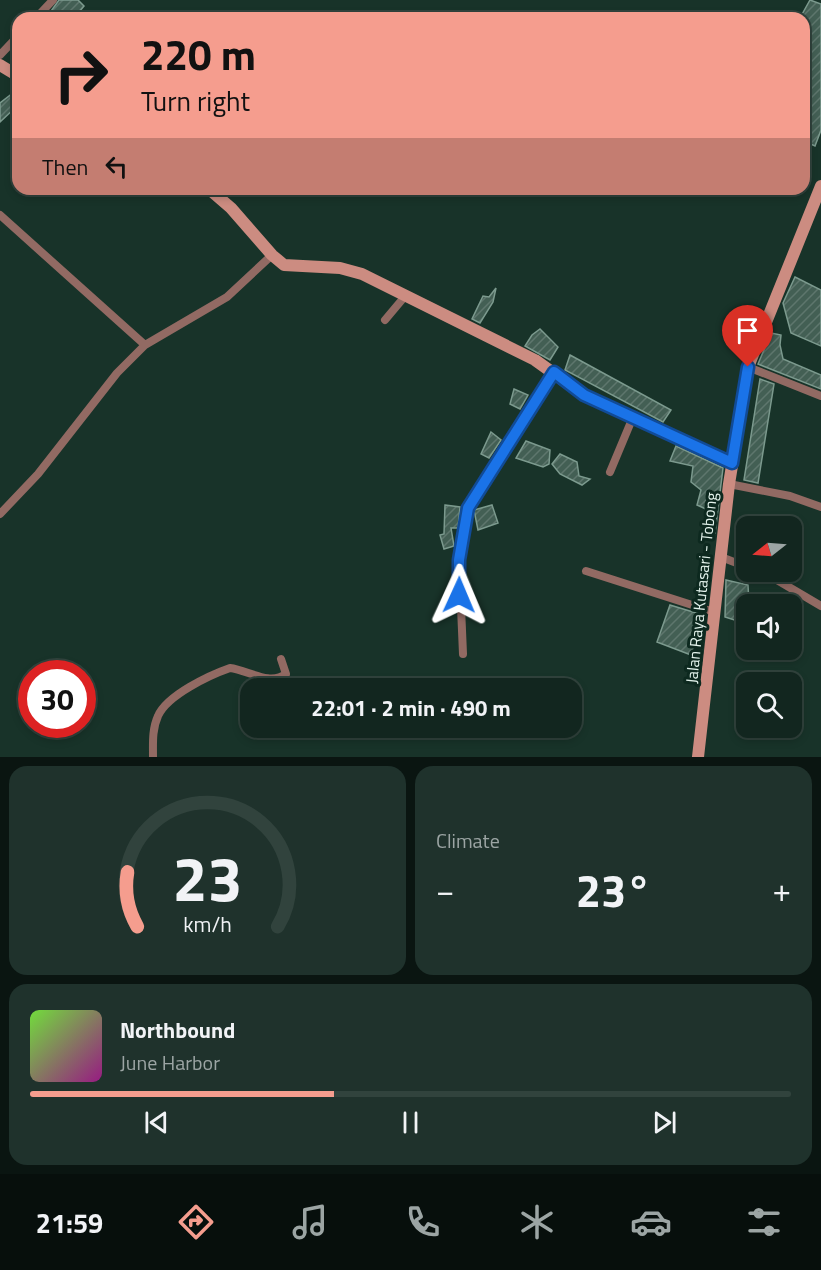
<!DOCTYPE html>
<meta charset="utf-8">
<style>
body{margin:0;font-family:"Titillium Web",sans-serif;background:#1f322c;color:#f1f3f6;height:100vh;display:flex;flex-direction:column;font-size:22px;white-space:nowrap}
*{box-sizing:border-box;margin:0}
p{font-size:20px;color:#9ca5a4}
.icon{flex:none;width:33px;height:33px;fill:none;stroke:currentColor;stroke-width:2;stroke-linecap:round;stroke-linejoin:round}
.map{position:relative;height:757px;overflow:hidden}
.side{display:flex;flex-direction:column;gap:9px;padding:9px;background:#0a1511;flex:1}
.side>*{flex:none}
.guide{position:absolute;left:12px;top:12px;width:798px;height:183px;border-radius:18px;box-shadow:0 3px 9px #0003,0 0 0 2px #31433d;background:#f59d8e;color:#111;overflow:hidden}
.needle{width:39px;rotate:253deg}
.tools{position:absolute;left:736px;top:516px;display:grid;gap:12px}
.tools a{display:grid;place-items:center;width:66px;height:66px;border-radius:12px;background:#12261f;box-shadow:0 3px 9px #0003,0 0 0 2px #31433d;font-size:30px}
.speed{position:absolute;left:18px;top:660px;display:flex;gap:12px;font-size:30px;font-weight:700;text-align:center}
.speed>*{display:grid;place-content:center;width:78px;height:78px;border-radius:50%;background:#12261f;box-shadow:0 3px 9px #0003,0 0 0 2px #31433d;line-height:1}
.speed .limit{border:9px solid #d22;background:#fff;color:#111}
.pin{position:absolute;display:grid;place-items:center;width:51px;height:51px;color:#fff;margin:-62px -26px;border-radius:50% 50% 50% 0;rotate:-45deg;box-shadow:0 0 6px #0007}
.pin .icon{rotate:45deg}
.me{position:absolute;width:66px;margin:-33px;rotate:1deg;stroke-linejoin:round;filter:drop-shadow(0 0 4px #0008)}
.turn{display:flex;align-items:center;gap:21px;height:126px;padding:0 30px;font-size:27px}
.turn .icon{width:78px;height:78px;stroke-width:2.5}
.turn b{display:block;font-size:42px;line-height:51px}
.then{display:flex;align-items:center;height:57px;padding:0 30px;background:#0003;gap:12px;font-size:22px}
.big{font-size:45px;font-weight:700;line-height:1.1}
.side .tile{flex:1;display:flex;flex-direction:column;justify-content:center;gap:9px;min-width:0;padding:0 21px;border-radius:18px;background:#1f322c}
.side .dial{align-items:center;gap:0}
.dial svg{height:156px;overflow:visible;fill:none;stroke:#31433d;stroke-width:7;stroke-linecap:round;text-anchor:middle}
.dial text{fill:#f1f3f6;stroke:none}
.song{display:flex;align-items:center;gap:18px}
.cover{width:72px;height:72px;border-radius:9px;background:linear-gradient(135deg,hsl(100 70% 55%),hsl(310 70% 35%))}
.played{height:6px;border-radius:3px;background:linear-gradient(90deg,#f59d8e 40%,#31433d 40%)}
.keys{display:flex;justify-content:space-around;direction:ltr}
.heat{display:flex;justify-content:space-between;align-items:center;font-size:33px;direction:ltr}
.side .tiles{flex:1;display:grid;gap:9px;grid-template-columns:1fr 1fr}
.tile:last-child{grid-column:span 2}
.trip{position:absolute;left:240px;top:678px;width:342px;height:60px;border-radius:18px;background:#12261f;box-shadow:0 3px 9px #0003,0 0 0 2px #31433d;font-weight:700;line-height:60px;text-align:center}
.dock{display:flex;height:96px;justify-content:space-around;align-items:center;background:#070f0c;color:#9ca5a4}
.dock .icon{width:42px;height:42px}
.dock .active{color:#f59d8e}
.dock b{font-size:27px;color:#f1f3f6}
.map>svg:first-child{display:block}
.building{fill:url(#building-hatch);stroke:#7c9a8e;stroke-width:1.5}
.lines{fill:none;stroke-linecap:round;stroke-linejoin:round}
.street{stroke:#926a63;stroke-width:8}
.secondary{stroke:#cc8c81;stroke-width:12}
.route-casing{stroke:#114b97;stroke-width:15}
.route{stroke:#1a73e8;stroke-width:10}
.labels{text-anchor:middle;stroke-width:6;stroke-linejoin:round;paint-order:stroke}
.street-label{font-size:16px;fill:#e2f2eb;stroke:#0d291f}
</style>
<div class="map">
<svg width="821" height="757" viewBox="0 0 821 757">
<defs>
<pattern id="building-hatch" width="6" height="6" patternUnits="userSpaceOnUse" patternTransform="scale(1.5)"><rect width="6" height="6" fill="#435f54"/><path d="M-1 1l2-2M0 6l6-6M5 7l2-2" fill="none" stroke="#5e766d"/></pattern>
</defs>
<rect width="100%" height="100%" fill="#183329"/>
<path class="building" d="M59,0H78L84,6L74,18H46Z
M810,0L821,4V130L815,146L804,141V18H800Z
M13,93L18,105L0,122V103Z
M795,277L821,290V346L791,333L783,303Z
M496,288L493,302L480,323L472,319L483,296L489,297Z
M540,329L558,347L550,360L525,346L532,335Z
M771,333L781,335L780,345L783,359L821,375V389L758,364Z
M570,355L671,410L663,422L565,370Z
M760,379L774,384L758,483L744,480Z
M514,389L528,395L520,409L510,404Z
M491,432L501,440L489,458L481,454Z
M526,441L550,450L549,464L543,467L516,458Z
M676,446L723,468L715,533L706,530V509L697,505L701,490L691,482L693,466L670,461Z
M560,454L577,462L579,476L590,479L582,485L560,474L552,464Z
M445,505L460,507L458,528H451L454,546L444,549L440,535L444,534Z
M492,505L498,523L478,530L474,510Z
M726,580L748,585L749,604H747V624L725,617Z
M670,605L703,615L691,655L657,642Z"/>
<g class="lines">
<path class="street" d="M36,18L53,0
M0,55L18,36
M0,215L145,345
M385,320L406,295
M748,367L821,396
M610,472L633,417
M729,484L790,496L821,507
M0,514L38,474L117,373L145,345L227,297L272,255
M721,557L747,567
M586,571L714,612
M757,572L777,580L821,606
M463,654L459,560L468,508L554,372
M153,757C153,743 152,729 158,716C167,695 210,675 230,668C248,670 269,686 286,674L281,659"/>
<path class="secondary" d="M0,65L18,76
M209,189L231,208L272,255L284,265L340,268L362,274L535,360L584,395L732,463
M698,757L729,484L748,367L821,186"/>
</g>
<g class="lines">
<g class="route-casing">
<path id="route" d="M459,595V560L468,508L554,372L584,395L732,463L748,367"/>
</g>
<use href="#route" class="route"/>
</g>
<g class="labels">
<g class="street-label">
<text transform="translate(701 588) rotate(-84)" y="6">Jalan Raya Kutasari - Tobong</text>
</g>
</g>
</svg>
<div class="tools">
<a><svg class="needle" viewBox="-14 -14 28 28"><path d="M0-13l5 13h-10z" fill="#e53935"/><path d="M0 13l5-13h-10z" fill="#9ca5a4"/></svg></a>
<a><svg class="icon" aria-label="sound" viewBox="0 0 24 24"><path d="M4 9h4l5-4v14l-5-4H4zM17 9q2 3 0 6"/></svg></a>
<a><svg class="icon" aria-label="search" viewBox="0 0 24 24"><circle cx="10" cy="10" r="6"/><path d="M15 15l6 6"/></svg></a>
</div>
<div class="speed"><div class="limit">30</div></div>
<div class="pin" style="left:748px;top:367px;background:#d93025"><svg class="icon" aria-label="arrive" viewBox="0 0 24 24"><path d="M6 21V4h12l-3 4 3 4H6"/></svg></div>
<svg class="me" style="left:459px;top:595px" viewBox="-20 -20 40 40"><path d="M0-17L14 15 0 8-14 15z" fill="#1a73e8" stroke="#fff" stroke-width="4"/></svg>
<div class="trip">22:01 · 2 min · 490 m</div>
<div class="guide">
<div class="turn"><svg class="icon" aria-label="right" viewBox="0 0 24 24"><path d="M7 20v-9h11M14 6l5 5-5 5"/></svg><div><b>220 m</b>Turn right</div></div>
<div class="then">Then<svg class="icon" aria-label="left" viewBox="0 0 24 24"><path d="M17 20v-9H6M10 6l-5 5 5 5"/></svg></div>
</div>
</div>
<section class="side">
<div class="tiles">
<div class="tile dial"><svg viewBox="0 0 100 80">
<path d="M14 69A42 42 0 1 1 86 69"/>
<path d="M14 69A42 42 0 0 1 9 41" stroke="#f59d8e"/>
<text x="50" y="56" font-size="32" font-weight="700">23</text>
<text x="50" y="72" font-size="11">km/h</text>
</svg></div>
<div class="tile"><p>Climate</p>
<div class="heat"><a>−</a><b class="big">23°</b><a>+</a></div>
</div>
<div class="tile">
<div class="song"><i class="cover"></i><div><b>Northbound</b><p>June Harbor</p></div></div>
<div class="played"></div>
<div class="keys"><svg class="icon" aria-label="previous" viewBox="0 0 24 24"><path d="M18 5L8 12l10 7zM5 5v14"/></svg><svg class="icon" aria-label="pause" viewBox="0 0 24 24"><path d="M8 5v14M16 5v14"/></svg><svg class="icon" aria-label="next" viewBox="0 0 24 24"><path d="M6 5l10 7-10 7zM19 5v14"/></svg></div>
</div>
</div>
</section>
<nav class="dock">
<b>21:59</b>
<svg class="icon active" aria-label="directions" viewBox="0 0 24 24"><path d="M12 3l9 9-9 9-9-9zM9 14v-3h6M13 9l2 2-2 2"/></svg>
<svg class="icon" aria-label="music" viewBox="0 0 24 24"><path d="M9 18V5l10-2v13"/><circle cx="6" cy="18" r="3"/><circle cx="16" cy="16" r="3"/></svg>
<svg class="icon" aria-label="phone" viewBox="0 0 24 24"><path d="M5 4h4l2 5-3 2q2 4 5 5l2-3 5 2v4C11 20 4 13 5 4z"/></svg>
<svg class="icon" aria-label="climate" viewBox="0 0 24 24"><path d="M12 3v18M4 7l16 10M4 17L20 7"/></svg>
<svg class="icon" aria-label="car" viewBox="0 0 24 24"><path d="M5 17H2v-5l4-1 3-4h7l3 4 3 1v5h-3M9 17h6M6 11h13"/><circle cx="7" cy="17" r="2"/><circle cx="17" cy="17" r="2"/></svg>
<svg class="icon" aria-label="filters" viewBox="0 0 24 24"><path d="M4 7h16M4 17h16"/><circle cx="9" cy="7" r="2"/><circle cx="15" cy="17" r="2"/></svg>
</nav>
